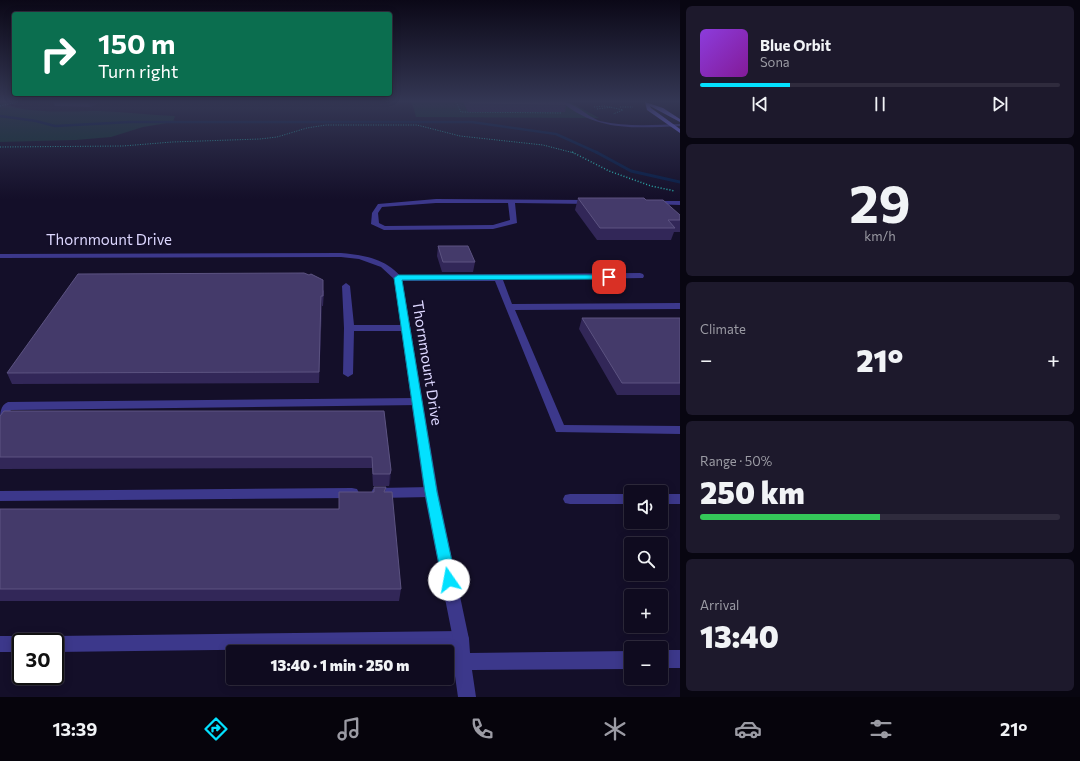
<!DOCTYPE html>
<meta charset="utf-8">
<style>
body{margin:0;font-family:Commissioner,sans-serif;background:#1d192c;color:#f1f3f6;height:100vh;display:flex;flex-direction:column;font-size:15px;white-space:nowrap}
*{box-sizing:border-box;margin:0}
p{font-size:13px;color:#9b9ba4}
.icon{flex:none;width:22px;height:22px;fill:none;stroke:currentColor;stroke-width:2;stroke-linecap:round;stroke-linejoin:round}
.map{position:relative;flex:1;overflow:hidden}
.details{display:flex;flex-direction:column;gap:6px;padding:6px;background:#080611;width:400px}
.details>*{flex:none}
.guide{position:absolute;left:12px;top:12px;width:380px;height:84px;border-radius:4px;box-shadow:0 2px 10px #0003,0 0 0 1px #2f2b3d;background:#0b6e4f;color:#fff;overflow:hidden}
.fabs{position:absolute;left:624px;top:485px;display:grid;gap:8px}
.fabs a{display:grid;place-items:center;width:44px;height:44px;border-radius:4px;background:#0f0b1f;box-shadow:0 2px 10px #0003,0 0 0 1px #2f2b3d;font-size:20px}
.speed{position:absolute;left:12px;top:633px;display:flex;gap:8px;font-size:20px;font-weight:700;text-align:center}
.speed>*{display:grid;place-content:center;width:52px;height:52px;border-radius:50%;background:#0f0b1f;box-shadow:0 2px 10px #0003,0 0 0 1px #2f2b3d;line-height:1}
.speed .limit{border:2px solid #111;border-radius:6px;background:#fff;color:#111}
.pin{position:absolute;display:grid;place-items:center;width:34px;height:34px;color:#fff;margin:-17px;border-radius:8px;box-shadow:0 2px 6px #0006}
.me{position:absolute;width:44px;margin:-22px;rotate:348deg;stroke-linejoin:round;filter:drop-shadow(0 0 3px #0008)}
.turn{display:flex;align-items:center;gap:14px;height:84px;padding:0 20px;font-size:18px}
.turn .icon{width:52px;height:52px;stroke-width:2.5}
.turn b{display:block;font-size:28px;line-height:34px}
.big{font-size:30px;font-weight:800;line-height:1.1}
.details .tile{flex:1;display:flex;flex-direction:column;justify-content:center;gap:6px;min-width:0;padding:0 14px;border-radius:6px;background:#1d192c}
.details .dial{align-items:center;gap:0}
.dial b{font-size:52px;line-height:1}
.song{display:flex;align-items:center;gap:12px}
.cover{width:48px;height:48px;border-radius:6px;background:linear-gradient(135deg,hsl(270 70% 55%),hsl(290 70% 35%))}
.played{height:4px;border-radius:2px;background:linear-gradient(90deg,#03e1ff 25%,#2f2b3d 25%)}
.keys{display:flex;justify-content:space-around;direction:ltr}
.heat{display:flex;justify-content:space-between;align-items:center;font-size:22px;direction:ltr}
.charge{height:6px;border-radius:3px;background:linear-gradient(90deg,#34c759 50%,#2f2b3d 0)}
.trip{position:absolute;left:226px;top:645px;width:228px;height:40px;border-radius:4px;background:#0f0b1f;box-shadow:0 2px 10px #0003,0 0 0 1px #2f2b3d;font-weight:800;line-height:40px;text-align:center}
.dock{display:flex;height:64px;justify-content:space-around;align-items:center;background:#06040c;color:#9b9ba4}
.dock .icon{width:28px;height:28px}
.dock .active{color:#03e1ff}
.dock b{font-size:18px;color:#f1f3f6}
main{display:flex;flex:1;min-height:0}
.map>svg:first-child{display:block}
.green{fill:#123433}
.lines{fill:none;stroke-linecap:round;stroke-linejoin:round}
.stream-far1{stroke:#081f49;stroke-width:2.5}
.stream{stroke:#081f49;stroke-width:3}
.path-far1{stroke:#2ac0ba;stroke-width:1;stroke-dasharray:1 1.5;stroke-linecap:butt}
.path{stroke:#2ac0ba;stroke-width:1.5;stroke-dasharray:1 2;stroke-linecap:butt}
.service{fill:#3c388b;fill-rule:evenodd}
.minor{fill:#3c388b;fill-rule:evenodd}
.secondary{fill:#756eff;fill-rule:evenodd}
.wall{fill:#322758}
.shaded-wall{fill:#1e163d}
.building{fill:#443a6a;stroke:#5c5381}
.route{fill:#03e1ff;stroke:#0292a6}
.labels{text-anchor:middle;stroke-width:4;stroke-linejoin:round;paint-order:stroke}
.street-label{font-size:15px;fill:#ddd7ff;stroke:#140f29}
</style>
<main>
<div class="map">
<svg width="680" height="697" viewBox="0 0 680 697">
<rect width="100%" height="100%" fill="#140f29"/>
<path class="green" d="M0,102H10L5,105C35,114 69,111 100,111C125,112 150,115 175,116L173,122L143,127L111,137L76,140L0,142Z
M412,102H570L599,118L416,117Z"/>
<g class="lines">
<path class="stream-far1" d="M0,116L36,121L55,126L130,122H472L556,134L598,153"/>
<path class="stream" d="M596,152L631,171L680,182"/>
<path class="path-far1" d="M456,102L461,112L562,113
M0,106L18,102
M594,107L605,106L623,110L613,114
M620,107H633
M597,109L612,107
M0,147L123,146L172,142L260,139L277,137L307,128L326,125H417L460,136L543,145L574,153"/>
<path class="path" d="M572,152L609,171L651,186L675,191"/>
<path class="service" d="M562,102C573,101 588,117 600,121C625,127 654,125 680,124V126C637,128 597,132 562,102Z
M436,199L590,200L593,202L590,204L515,203L517,223L493,229L384,230L371,224L372,213L378,204ZM436,203H508L510,220L493,225L385,226L379,223L378,213L382,207Z
M652,201H680V205L650,204V202Z
M640,273L643,274L644,276L643,278L503,280L512,304L680,303V309L515,310L564,425L680,426V434L556,432L495,281H398L394,278L398,275Z
M346,283L350,286L354,325H406L411,328L406,331H354L353,374L348,377L343,374L344,328L342,286Z
M417,398L421,399L423,402L421,405L11,410L4,421L0,422C0,414 0,405 8,402Z
M431,487L436,488L438,492L436,496L431,497L378,498L373,497L371,493L373,489L378,488Z
M352,488L357,489L359,493L357,497L352,498L0,501V491Z
M570,494H631V504H570L565,503L563,499L565,495Z
M661,494H680V504H661Z
M461,631L467,633L469,639L467,645L461,647L55,652V642H47L49,638L55,636Z
M0,636H21L27,638L29,642H21V652H0Z"/>
<path class="minor" d="M341,253C364,255 387,259 402,278L438,492L469,639L470,653L631,651V669L472,670L476,697H458L453,662V639L424,492L394,279L381,267L359,259L341,257L0,258V254Z
M661,650H680V668H661Z"/>
<path class="secondary" d="M645,102L663,108L680,119V122L650,106L651,108L680,129V133L647,110Z"/>
</g>
<path class="wall" d="M54,102H100L90,107L55,106Z
M463,102H564L566,104L565,112H468Z
M578,198L646,200L680,215V232H674L671,240H597L575,210Z
M438,246L475,262L473,272H442L437,256Z
M309,275L324,291L323,306H322L319,383L12,384L7,373Z
M582,318H680V395H617L579,329Z
M384,411L391,470L390,482L389,486H373L372,468L0,469V416Z
M374,487H386L385,492L401,589L399,601H0V509H339L374,492Z"/>
<path class="shaded-wall" d="M89,102H100L90,107Z
M321,296L322,306L319,383V372Z
M391,470L390,482L389,486L390,474Z"/>
<path class="building" d="M468,102H564L566,104L469,103Z
M578,198H644L646,200H663L680,215V220H668L675,228H600Z
M438,246H468L475,262H443Z
M304,273L309,275L311,274L323,280V296H321L319,372L7,373L78,274Z
M582,318H680V383H622Z
M4,411H384L391,470L390,474H373L372,457H0V416Z
M374,487H386L384,492H392L401,589H0V509H339V492H374Z"/>
<linearGradient id="sky" x2="0" y2="1"><stop stop-color="#0b0817"/><stop offset="0.51" stop-color="#343754"/><stop offset="1" stop-color="#343754" stop-opacity="0"/></linearGradient>
<rect width="680" height="199" fill="url(#sky)"/>
<path class="route" d="M398,275H609L612,277L609,279L402,280L437,492L456,580L454,585L449,587L444,585L442,580L425,492L394,278Z"/>
<g class="labels">
<g class="street-label">
<text x="109" y="245">Thornmount Drive</text>
<text transform="translate(427 363) rotate(81)" y="5">Thornmount Drive</text>
</g>
</g>
</svg>
<div class="fabs">
<a><svg class="icon" aria-label="sound" viewBox="0 0 24 24"><path d="M4 9h4l5-4v14l-5-4H4zM17 9q2 3 0 6"/></svg></a>
<a><svg class="icon" aria-label="search" viewBox="0 0 24 24"><circle cx="10" cy="10" r="6"/><path d="M15 15l6 6"/></svg></a>
<a>+</a>
<a>−</a>
</div>
<div class="speed"><div class="limit">30</div></div>
<div class="pin" style="left:609px;top:277px;background:#d93025"><svg class="icon" aria-label="arrive" viewBox="0 0 24 24"><path d="M6 21V4h12l-3 4 3 4H6"/></svg></div>
<svg class="me" style="left:449px;top:580px" viewBox="-20 -20 40 40"><circle r="19" fill="#fff"/><path d="M0-13L10 11 0 6-10 11z" fill="#03e1ff"/></svg>
<div class="trip">13:40 · 1 min · 250 m</div>
<div class="guide">
<div class="turn"><svg class="icon" aria-label="right" viewBox="0 0 24 24"><path d="M7 20v-9h11M14 6l5 5-5 5"/></svg><div><b>150 m</b>Turn right</div></div>
</div>
</div>
<section class="details">
<div class="tile">
<div class="song"><i class="cover"></i><div><b>Blue Orbit</b><p>Sona</p></div></div>
<div class="played"></div>
<div class="keys"><svg class="icon" aria-label="previous" viewBox="0 0 24 24"><path d="M18 5L8 12l10 7zM5 5v14"/></svg><svg class="icon" aria-label="pause" viewBox="0 0 24 24"><path d="M8 5v14M16 5v14"/></svg><svg class="icon" aria-label="next" viewBox="0 0 24 24"><path d="M6 5l10 7-10 7zM19 5v14"/></svg></div>
</div>
<div class="tile dial"><b>29</b><p>km/h</p></div>
<div class="tile"><p>Climate</p>
<div class="heat"><a>−</a><b class="big">21°</b><a>+</a></div>
</div>
<div class="tile"><p>Range · 50%</p><b class="big">250 km</b><div class="charge"></div></div>
<div class="tile"><p>Arrival</p><b class="big">13:40</b></div>
</section>
</main>
<nav class="dock">
<b>13:39</b>
<svg class="icon active" aria-label="directions" viewBox="0 0 24 24"><path d="M12 3l9 9-9 9-9-9zM9 14v-3h6M13 9l2 2-2 2"/></svg>
<svg class="icon" aria-label="music" viewBox="0 0 24 24"><path d="M9 18V5l10-2v13"/><circle cx="6" cy="18" r="3"/><circle cx="16" cy="16" r="3"/></svg>
<svg class="icon" aria-label="phone" viewBox="0 0 24 24"><path d="M5 4h4l2 5-3 2q2 4 5 5l2-3 5 2v4C11 20 4 13 5 4z"/></svg>
<svg class="icon" aria-label="climate" viewBox="0 0 24 24"><path d="M12 3v18M4 7l16 10M4 17L20 7"/></svg>
<svg class="icon" aria-label="car" viewBox="0 0 24 24"><path d="M5 17H2v-5l4-1 3-4h7l3 4 3 1v5h-3M9 17h6M6 11h13"/><circle cx="7" cy="17" r="2"/><circle cx="17" cy="17" r="2"/></svg>
<svg class="icon" aria-label="filters" viewBox="0 0 24 24"><path d="M4 7h16M4 17h16"/><circle cx="9" cy="7" r="2"/><circle cx="15" cy="17" r="2"/></svg>
<b>21°</b>
</nav>
